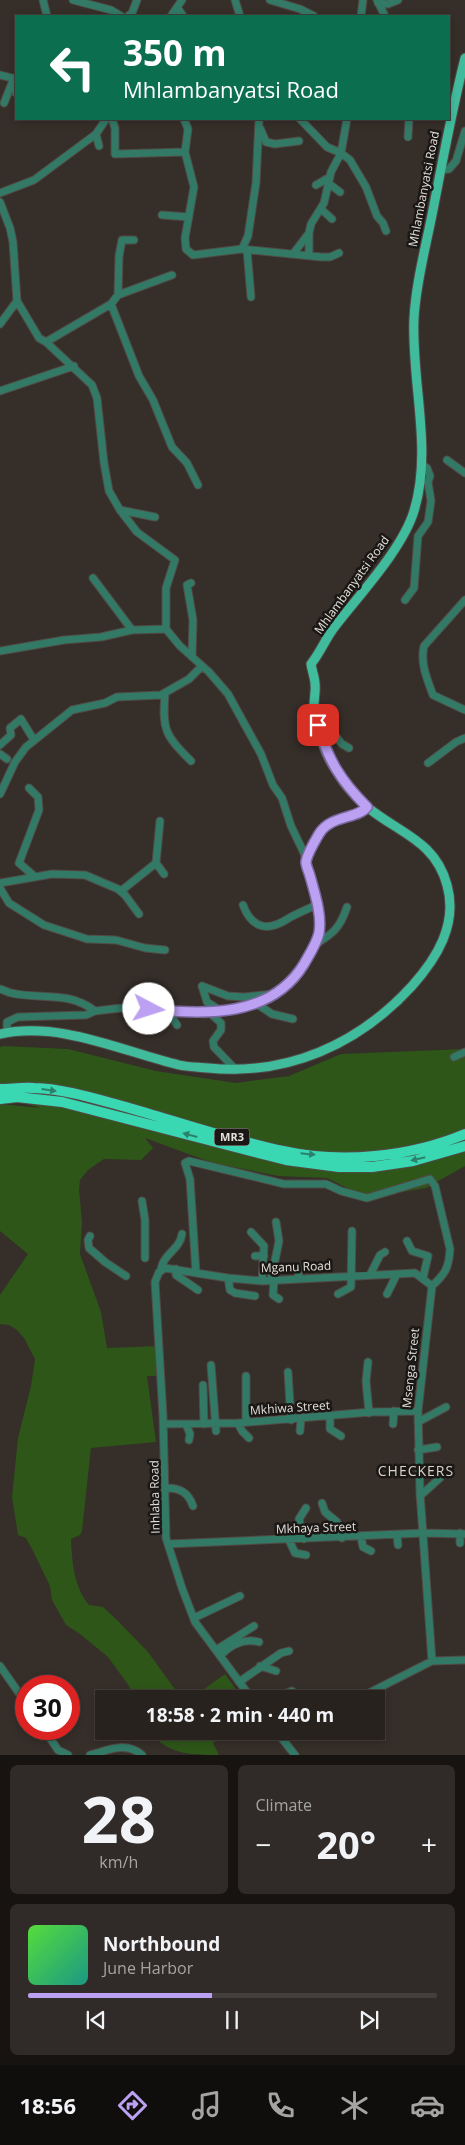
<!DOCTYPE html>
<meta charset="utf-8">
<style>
body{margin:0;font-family:"Open Sans",sans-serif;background:#302a28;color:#f1f3f6;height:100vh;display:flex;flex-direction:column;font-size:19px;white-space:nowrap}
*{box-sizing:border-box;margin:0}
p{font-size:16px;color:#a5a4a4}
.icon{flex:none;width:28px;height:28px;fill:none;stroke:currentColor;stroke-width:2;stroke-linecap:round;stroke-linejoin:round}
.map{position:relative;height:1755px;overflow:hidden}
.panel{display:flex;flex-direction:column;gap:10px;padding:10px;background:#161311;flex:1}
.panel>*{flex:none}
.hud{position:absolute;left:15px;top:15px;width:435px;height:105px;border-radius:0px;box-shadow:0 2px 8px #0003,0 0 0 1px #443f3d;background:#0b6e4f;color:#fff;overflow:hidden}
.speed{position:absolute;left:15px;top:1675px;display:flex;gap:10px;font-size:25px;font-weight:700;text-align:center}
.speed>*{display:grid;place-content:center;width:65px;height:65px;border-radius:50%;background:#28221f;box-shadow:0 2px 8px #0003,0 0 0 1px #443f3d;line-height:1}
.speed .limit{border:8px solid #d22;background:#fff;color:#111}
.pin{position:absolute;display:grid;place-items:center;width:42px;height:42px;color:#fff;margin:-21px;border-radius:10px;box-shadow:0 2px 8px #0006}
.me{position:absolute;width:55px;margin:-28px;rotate:95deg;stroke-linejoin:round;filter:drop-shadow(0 0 4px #0008)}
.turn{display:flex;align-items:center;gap:18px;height:105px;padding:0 25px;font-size:22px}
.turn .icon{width:65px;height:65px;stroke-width:2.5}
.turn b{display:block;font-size:35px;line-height:42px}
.big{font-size:38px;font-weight:700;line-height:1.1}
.panel .tile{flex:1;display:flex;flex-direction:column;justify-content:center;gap:8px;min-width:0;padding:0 18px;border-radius:8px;background:#302a28}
.panel .dial{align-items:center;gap:0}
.dial b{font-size:65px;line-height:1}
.song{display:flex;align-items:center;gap:15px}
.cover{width:60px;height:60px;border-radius:8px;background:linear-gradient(135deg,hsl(110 70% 55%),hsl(170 70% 35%))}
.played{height:5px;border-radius:2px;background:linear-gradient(90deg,#bca0f2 45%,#443f3d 45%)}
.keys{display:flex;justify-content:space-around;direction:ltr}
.heat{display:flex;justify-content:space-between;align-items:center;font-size:28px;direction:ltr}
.panel .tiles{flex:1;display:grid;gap:10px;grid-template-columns:1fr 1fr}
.tile:last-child{grid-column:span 2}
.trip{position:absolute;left:95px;top:1690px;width:290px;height:50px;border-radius:0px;background:#28221f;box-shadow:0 2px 8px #0003,0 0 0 1px #443f3d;font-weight:700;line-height:50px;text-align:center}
.tab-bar{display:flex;height:80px;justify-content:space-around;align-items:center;background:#100e0c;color:#a5a4a4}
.tab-bar .icon{width:35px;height:35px}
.tab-bar .selected{color:#bca0f2}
.tab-bar b{font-size:22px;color:#f1f3f6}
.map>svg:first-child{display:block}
.green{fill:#2e5619}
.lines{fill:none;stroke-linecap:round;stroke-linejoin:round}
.minor-casing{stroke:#514a46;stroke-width:9}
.major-casing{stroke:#514a46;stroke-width:11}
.highway-casing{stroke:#514a46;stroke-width:12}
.minor{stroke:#327966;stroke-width:7}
.major{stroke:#40bc9c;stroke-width:9}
.highway{stroke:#39d8b2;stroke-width:10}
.oneway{fill:#2b816b}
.route-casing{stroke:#7a689d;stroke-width:12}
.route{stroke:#bca0f2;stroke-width:9}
.labels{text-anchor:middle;stroke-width:5;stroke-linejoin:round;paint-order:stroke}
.shield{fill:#1a1715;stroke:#a7a4a0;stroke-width:1}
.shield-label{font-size:11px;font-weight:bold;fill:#e4e0dc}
.street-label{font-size:12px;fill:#e4e0dc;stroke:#1a1715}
.neighbourhood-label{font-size:14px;letter-spacing:1px;fill:#dbd3cc;stroke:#1a1715}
</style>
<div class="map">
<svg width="465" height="1755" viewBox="0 0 465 1755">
<rect width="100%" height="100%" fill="#352e29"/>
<path class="green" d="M4,1046L68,1049L156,1071L236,1083L289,1076L341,1054L465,1049V1166L426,1188L367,1198L327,1178L278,1176L213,1163L145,1138L153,1148L141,1160L104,1159L88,1170L80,1180L79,1189L82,1222L80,1254L101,1312L107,1348L159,1346L158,1376H147L156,1442L91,1448L82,1531L80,1535L71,1539C72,1562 74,1587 89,1605L103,1607L116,1619L148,1652L182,1699H136L129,1686L108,1657L80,1634L66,1625L52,1600L50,1586L32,1549L26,1538L18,1535L12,1497L18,1438L31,1386L35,1359L24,1338L17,1330L9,1325L0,1324V1295L28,1254L0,1231V1104L41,1108L0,1096V1047Z
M225,1674L243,1699H190Z
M149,1731H227L213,1743L219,1755C191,1755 168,1755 149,1731Z"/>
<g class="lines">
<g class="minor-casing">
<path id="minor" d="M43,0L47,16
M73,0L111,10L121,16
M235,0L240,16
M270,0L300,9L314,16
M377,0L385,16
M378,3L388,4L398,0
M177,7L183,16
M128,16L132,13L137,0
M171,16L182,0
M361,16L363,0
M0,75L16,79
M16,93V88
M4,103L14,78
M112,119L115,128V154L185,152
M184,119L188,129L185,152L194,187L185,238L186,249L193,255L242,249L321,257H330L339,253
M300,119L327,147L341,153L350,160L366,187L377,216L383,223L386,231
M260,128L266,142L275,144L299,141
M96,134L99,146
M408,137L409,119
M441,170L449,169L456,161L465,131
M328,183L340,192
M316,185L330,177
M0,193L34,180L96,134L106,119
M0,202L10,228L13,242L17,301L39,338L46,342L111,304L118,295L172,275
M321,209L332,219
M162,215L189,217
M242,249L248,236L256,183L259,119
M247,250L251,297
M293,254L309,233
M309,255V233L311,224L324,203L331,172L341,153L347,119
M118,295L119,256L122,240H134
M111,304L139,376L153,400L172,447L187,463L198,485
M0,324L17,301
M46,342L92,385L97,398L104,463L109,491L120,510L137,532L175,560L166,588V629
M0,391L74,366
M447,460L465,473
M120,510L155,517
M93,578L132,630
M191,583L187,585L193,620L192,657
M405,600L414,588L418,536L428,522L431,501L428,482L430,476L427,468L421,464
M465,600L424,646C420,663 427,679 433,695L465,710
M0,651L64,640L101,637L132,630L166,629L180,646L209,672L228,694L261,754L273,785L282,798L291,826L304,853L318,904L319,933L312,950L296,974L276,994L257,1004L205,1014L130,1007L95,1011L86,1015L18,1017L7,1022V1033
M165,694C162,730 165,735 191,761
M318,725L328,727L342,744L349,748
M0,745L11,735L10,728L21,719L34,740
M0,754L7,759
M428,763L456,742L465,738
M29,788L38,797L39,810L19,863L34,876
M0,794L15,762L26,747L72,710L105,703L117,697L161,695L189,679L202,666
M160,821L156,863L164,874
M307,861C318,835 321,824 350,814C357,812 362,813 367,807
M0,883L52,874L85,875L118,889L125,895L139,914
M0,888L9,903L44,925L87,939L116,940L145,948L165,950
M121,891L156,863
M243,905C252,929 268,932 289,918C298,913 308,909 318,904
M314,945C333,934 340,928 347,907
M202,986L228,996L244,997L273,994
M202,986L207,1002L221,1011
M0,989C4,990 7,992 11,993C40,1000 68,990 95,1011
M257,1004L272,1014L293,1019
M167,1011L177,1025
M210,1013L221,1023V1030L213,1041L214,1047L236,1070
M454,1057L465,1052
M142,1201L145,1220V1258
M251,1232L264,1246L262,1281
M90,1236L88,1240L89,1248L105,1262L126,1276
M407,1241L412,1251L428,1256L423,1278
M255,1256H264
M176,1269V1275L198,1290
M161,1271C162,1254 180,1250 182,1234
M196,1273L190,1179L185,1163L189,1161L284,1184H326L341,1191L367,1198L430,1179L435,1186L450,1249C449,1268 445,1274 432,1286L418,1411L420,1493L432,1661
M370,1275L380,1255L385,1252
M228,1278L230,1290L235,1293L255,1296
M298,1279L299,1267
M271,1280L279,1241L276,1222
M274,1280L273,1295L279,1299
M338,1294L351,1287L352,1231
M387,1294L397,1274
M368,1362L366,1381L369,1413
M211,1365L216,1431
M288,1372L291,1420
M203,1385L204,1424
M330,1417V1429L341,1436
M246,1422V1376
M418,1422L446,1407
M238,1423L242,1431L249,1438
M164,1424L238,1423L371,1412L418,1411
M186,1424L190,1434L189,1440
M393,1424L394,1411
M300,1431L301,1419
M418,1450L437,1447
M166,1488C180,1488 188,1492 193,1506
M420,1496L440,1478
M322,1503L325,1512L337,1522L342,1538
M397,1535L398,1545
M361,1537L363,1547L371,1551
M304,1539L299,1519L306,1508
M289,1540L295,1553L306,1555
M460,1543V1533
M168,1544L424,1533L465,1534
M194,1618L240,1596
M216,1650L254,1626
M220,1656C230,1645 244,1638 259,1642
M0,1666L26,1703
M260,1666L276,1671
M239,1682L281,1653L289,1651
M252,1699L195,1622L182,1588L166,1538L163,1415L155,1282L159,1272L165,1268L228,1278L262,1281L415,1273L432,1286
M271,1699L292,1691
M357,1699L432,1661L465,1660
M44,1729L58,1750L68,1755
M276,1731L295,1755
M280,1737L292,1731
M90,1755C109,1750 126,1741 142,1755"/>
</g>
<g class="major-casing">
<path id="major" d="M0,1034C60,1021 121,1051 179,1065C188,1067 198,1067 208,1068C287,1076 358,1045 412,986C437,958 458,924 447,885C435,840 398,833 366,806C356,797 346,787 339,775C325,756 316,729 314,705C314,698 316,691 315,684C315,678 312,671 311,664C320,653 325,640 333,629C358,596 402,550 414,511C433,449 411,382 414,318C416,282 426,246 433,210C443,159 452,109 465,58"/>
</g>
<g class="highway-casing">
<path id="highway" d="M0,1089C11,1089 23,1087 34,1088C66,1089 96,1099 126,1107C178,1122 230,1140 283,1151C341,1164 410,1157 465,1134
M0,1099L17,1097L62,1102L286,1160L339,1167H372L413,1161L465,1146"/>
</g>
<use href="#minor" class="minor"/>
<use href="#major" class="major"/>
<use href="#highway" class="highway"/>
</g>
<defs><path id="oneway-solid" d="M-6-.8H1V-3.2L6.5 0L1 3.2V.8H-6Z" transform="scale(1.25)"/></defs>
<g class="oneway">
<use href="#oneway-solid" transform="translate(49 1090) rotate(8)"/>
<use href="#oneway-solid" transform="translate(190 1135) rotate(-165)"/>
<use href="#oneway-solid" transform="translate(308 1154) rotate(6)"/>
<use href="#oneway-solid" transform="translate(418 1159) rotate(167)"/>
</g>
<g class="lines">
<g class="route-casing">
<path id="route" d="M149,1009C204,1015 271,1018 304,964C309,955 317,943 319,933C322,915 315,894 310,876C309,872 306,866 306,862C307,854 315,841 319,834C330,815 358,819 367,807C341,781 328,760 318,725"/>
</g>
<use href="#route" class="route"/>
</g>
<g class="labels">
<rect class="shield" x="214.5" y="1128.5" width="35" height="17" rx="4"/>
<g class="shield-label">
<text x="232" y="1141">MR3</text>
</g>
<g class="street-label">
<text transform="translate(424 189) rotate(-79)" y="4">Mhlambanyatsi Road</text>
<text transform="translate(352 585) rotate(-54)" y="4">Mhlambanyatsi Road</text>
<text transform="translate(296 1267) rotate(-2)" y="4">Mganu Road</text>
<text transform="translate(411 1368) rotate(-84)" y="4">Msenga Street</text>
<text transform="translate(290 1408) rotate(-4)" y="4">Mkhiwa Street</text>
<text transform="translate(155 1497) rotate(-91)" y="4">Inhlaba Road</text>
<text transform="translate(316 1528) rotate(-2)" y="4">Mkhaya Street</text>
</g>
<g class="neighbourhood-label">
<text x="416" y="1476">CHECKERS</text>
</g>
</g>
</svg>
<div class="speed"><div class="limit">30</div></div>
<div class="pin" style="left:318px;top:725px;background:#d93025"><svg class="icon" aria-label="arrive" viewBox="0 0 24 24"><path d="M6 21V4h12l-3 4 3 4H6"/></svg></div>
<svg class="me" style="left:149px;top:1009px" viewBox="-20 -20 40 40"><circle r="19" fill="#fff"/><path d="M0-13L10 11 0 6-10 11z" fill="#bca0f2"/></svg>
<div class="trip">18:58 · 2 min · 440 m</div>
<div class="hud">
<div class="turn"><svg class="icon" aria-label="left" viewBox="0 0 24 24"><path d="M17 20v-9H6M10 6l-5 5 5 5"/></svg><div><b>350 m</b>Mhlambanyatsi Road</div></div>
</div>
</div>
<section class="panel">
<div class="tiles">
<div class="tile dial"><b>28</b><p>km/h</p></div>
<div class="tile"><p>Climate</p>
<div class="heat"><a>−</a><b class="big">20°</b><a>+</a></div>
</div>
<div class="tile">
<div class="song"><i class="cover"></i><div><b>Northbound</b><p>June Harbor</p></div></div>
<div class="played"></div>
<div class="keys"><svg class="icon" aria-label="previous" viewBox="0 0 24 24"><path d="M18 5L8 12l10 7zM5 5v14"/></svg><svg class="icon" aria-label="pause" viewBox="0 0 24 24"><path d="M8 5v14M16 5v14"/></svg><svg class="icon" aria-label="next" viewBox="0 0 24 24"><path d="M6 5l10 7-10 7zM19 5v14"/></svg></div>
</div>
</div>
</section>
<nav class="tab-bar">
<b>18:56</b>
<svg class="icon selected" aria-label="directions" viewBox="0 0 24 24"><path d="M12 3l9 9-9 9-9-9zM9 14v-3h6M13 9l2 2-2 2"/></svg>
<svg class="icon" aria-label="music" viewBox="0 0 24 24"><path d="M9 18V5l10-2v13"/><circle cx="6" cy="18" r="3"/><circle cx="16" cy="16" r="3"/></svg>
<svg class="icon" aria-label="phone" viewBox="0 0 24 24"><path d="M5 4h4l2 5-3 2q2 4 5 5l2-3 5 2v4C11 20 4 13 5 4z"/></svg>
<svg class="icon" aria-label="climate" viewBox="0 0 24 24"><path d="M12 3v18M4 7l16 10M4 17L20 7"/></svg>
<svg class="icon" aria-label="car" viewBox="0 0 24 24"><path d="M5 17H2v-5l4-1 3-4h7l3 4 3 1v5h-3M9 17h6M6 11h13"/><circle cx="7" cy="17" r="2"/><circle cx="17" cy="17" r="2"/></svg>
</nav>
